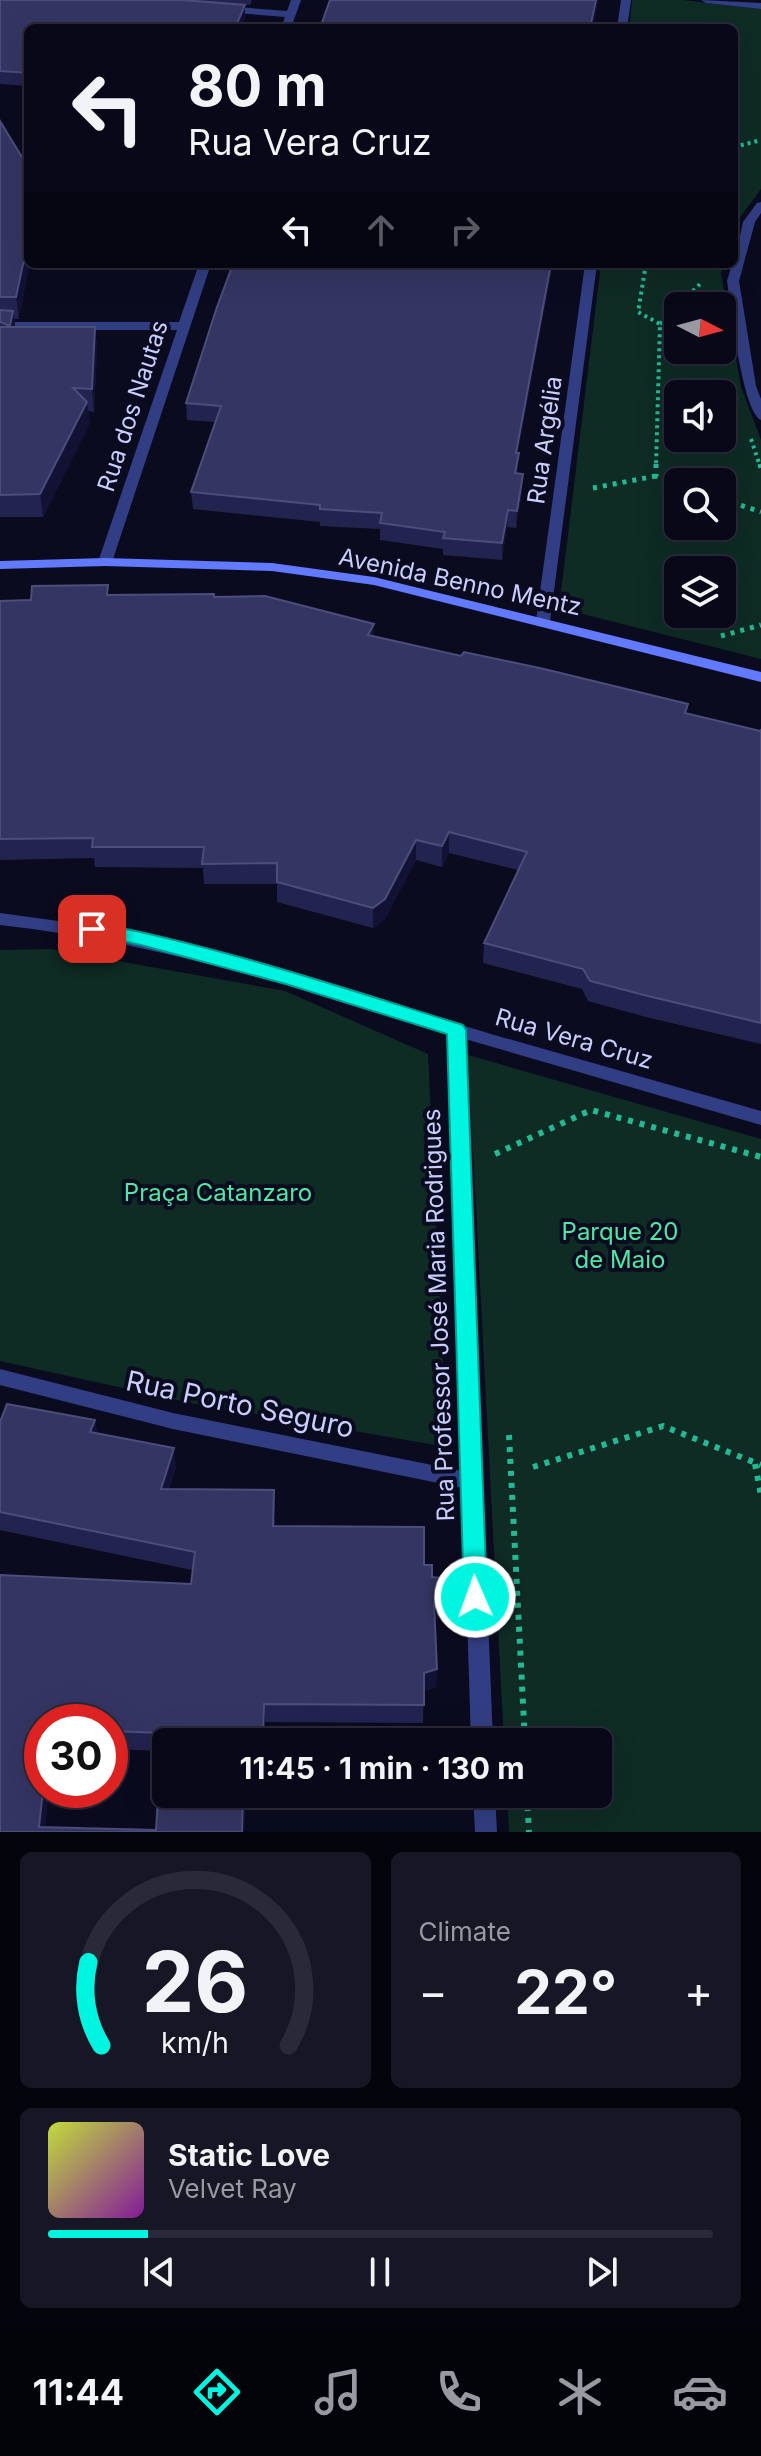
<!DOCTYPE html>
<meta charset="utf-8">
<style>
body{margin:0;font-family:Inter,sans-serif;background:#161625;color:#f1f3f6;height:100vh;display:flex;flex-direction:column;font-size:30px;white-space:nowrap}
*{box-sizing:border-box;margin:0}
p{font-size:26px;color:#989aa2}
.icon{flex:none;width:44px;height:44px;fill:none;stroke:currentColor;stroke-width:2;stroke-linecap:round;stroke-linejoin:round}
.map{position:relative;height:1832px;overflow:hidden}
.drawer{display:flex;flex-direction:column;gap:20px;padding:20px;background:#04040d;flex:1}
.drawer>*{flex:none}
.banner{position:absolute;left:24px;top:24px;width:714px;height:244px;border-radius:12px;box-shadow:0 8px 32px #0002,0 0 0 2px #292937;background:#080818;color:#f1f3f6;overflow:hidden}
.needle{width:52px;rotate:96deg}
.tools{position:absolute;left:664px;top:292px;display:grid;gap:16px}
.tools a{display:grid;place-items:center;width:72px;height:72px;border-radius:12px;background:#080818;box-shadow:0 8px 32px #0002,0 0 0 2px #292937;font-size:40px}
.speed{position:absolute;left:24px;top:1704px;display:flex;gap:16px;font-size:40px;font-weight:700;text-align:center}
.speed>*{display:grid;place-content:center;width:104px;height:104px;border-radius:50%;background:#080818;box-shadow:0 8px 32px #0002,0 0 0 2px #292937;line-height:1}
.speed .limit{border:12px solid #d22;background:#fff;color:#111}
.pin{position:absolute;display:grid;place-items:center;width:68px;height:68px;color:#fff;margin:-34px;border-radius:16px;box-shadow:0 4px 12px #0006}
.me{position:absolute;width:88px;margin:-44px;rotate:358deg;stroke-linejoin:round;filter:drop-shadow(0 0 6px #0008)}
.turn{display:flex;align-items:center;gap:28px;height:168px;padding:0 32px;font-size:36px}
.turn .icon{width:104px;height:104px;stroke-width:2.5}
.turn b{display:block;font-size:56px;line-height:68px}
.lanes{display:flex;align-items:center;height:76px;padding:0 32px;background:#0003;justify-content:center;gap:40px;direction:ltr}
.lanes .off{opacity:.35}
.big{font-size:60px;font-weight:700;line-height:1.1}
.drawer .tile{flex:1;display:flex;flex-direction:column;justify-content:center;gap:12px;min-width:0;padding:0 28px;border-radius:12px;background:#161625}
.drawer .dial{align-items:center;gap:0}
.dial svg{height:208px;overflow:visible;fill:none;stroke:#292937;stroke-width:7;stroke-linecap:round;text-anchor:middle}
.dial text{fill:#f1f3f6;stroke:none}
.song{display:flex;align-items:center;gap:24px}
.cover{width:96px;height:96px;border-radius:12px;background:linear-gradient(135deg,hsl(70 70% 55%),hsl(290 70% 35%))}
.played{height:8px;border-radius:4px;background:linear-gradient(90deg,#00f5e1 15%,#292937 15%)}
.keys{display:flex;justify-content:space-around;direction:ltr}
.heat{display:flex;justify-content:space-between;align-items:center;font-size:44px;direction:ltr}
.drawer .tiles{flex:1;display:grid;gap:20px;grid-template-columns:1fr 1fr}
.tile:last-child{grid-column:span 2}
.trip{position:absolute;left:152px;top:1728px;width:460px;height:80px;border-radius:12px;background:#080818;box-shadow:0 8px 32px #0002,0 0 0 2px #292937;font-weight:700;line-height:80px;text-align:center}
.menu{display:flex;height:128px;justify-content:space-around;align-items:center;background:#03030a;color:#989aa2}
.menu .icon{width:56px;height:56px}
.menu .active{color:#00f5e1}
.menu b{font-size:36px;color:#f1f3f6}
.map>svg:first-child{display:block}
.green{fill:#0e2b24;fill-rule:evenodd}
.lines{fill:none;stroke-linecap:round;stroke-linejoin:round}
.path-far2{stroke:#24b995;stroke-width:4;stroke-dasharray:3 4;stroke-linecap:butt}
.path-far1{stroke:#24b995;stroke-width:5;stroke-dasharray:4 6;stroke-linecap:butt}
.path{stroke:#24b995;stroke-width:6;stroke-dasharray:5 7;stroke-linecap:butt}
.street{fill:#323e83;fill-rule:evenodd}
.secondary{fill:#617aff;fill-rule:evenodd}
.wall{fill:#232350;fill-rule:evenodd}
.shaded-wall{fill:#121235}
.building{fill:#353563;stroke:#4c4d7b;stroke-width:2;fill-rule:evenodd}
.route{fill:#00f5e1;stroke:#009f92;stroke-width:2}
.labels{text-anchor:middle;stroke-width:8;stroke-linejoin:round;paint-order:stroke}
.street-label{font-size:24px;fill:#caceff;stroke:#0b0b20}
.park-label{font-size:24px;fill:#4ee8a5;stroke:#0b0b20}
.near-street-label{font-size:28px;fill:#caceff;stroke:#0b0b20}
</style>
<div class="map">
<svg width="761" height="1832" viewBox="0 0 761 1832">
<rect width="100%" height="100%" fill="#0b0b20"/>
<path class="green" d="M632,0H682L761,9V189L738,220L734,233V28H629Z
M601,264H724L721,273L741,387L761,440V659L559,608ZM678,306H722V350H678ZM678,394H722V438H678ZM678,482H722V526H678ZM678,570H722V614H678Z
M51,949L285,991L428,1054L447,1447L191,1403L0,1361V950Z
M468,1055L761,1139V1832H509L507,1794H598V1742H504Z"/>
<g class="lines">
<path class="path-far2" d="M734,147L761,140
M646,264L638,312L660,324L656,466
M678,306L702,282
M660,324L678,306
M751,439L760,466"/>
<path class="path-far1" d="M656,464V476L678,484
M760,464L761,468
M593,488L656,476
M722,499L761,512
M721,636L761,625"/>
<path class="path" d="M495,1154L591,1110L761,1157
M509,1435L525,1742
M755,1464L761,1495
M533,1467L663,1426L761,1465
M527,1794L529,1832"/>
<path class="street" d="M291,0H301L291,28H281L285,17L224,12L219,9L224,6L287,11Z
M621,0H631L627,28H617Z
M701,0L761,3V9L706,3Z
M761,202V213L755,222L739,281L756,386L761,399V420C742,411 731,306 727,281L732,264H734L743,222L757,203Z
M199,264H211L112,562L110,565H100L98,562L177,330H0V322H179Z
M585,264H597L550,621L543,625L536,621Z
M0,913L116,929L229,955L491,1034L761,1111V1125L465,1039L493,1742H471L463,1488L173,1429L0,1385V1369L173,1413L462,1471L448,1034C300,988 155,942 0,925Z
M473,1794H495L497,1832H475Z"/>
<path class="secondary" d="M105,558L272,563L374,577L761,672V682L374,585L272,571L105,566L0,569V561Z"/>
</g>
<path class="wall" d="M0,0H252L250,5H245V17L241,28H28V86L0,84Z
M0,121L19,319H14L15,327H95L97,349L94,412L88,411L90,424L43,517H0Z
M217,307L519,453L517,474H523L522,491L516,528L507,527L502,560L443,555V549L380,540V529L320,526V522L193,509L191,492L215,422L187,420L186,403Z
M109,595L215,597L687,714L760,731L761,730V1044L646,1017L588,1001L582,989L483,963L484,943L518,870L449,853L442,867L416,860L385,919L373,928L277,902V884H204L203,868L95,867L94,858L0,860V601Z
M95,1420L97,1434L176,1467L169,1489L275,1508V1526L424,1565L432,1577L459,1598L435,1620L436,1687L424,1691L423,1723L265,1722V1742H166L245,1794L244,1832H0V1575L191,1584L192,1570L0,1530V1422ZM42,1722H110V1749L161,1751L156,1830L45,1828Z"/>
<path class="shaded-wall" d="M596,0H599L593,28H590Z
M245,5V17L241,28H235Z
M28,241V264H30L19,319L16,297Z
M551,264H553L515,469L516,453Z
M13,311L16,333L10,326Z
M95,327L97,349L94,412L92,389Z
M87,402L90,424L43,517L40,494Z
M523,474L522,491L516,528L517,511Z
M508,510L507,527L502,560V543Z
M374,624V644L368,635Z
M449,832V853L442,867V846Z
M416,840V860L385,919L373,928V908Z
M95,1420L98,1440L90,1432Z
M174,1448L176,1467L164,1508L161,1489Z
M274,1490L275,1508L274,1545L273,1526Z
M460,1580L459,1598L434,1622V1603Z
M437,1669L436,1687L423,1691L424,1673Z
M264,1704L265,1722V1742H264L263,1734Z
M43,1790H49L45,1832L39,1827Z
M243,1794H245L244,1832H242Z"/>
<path class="building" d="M0,0H183L245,5L235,28H28V73L0,71Z
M330,0H596L590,28H320Z
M0,121L28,167V241L16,297H0Z
M233,264H551L516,453H519L515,473L523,474L517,511L508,510L502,543L443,538L445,532L380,523L382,513L320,509V505L191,492L221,406L186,403L217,307Z
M0,310L13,311L10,326L0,322Z
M0,327H95L92,389L73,388L87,402L40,494L0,495Z
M108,585L107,595L214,594V597L265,596L374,624L368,635L461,656L464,652L544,669L688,704L685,713L760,731L761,730V1023L648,996L590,981L583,969L484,943L527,852L449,832L442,846L416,840L385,899L373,908L277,882V863L202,864L204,847H92L93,838L0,839V601L31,600L32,586Z
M7,1404L95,1420L90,1432L174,1448L161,1489L274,1490L273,1526L424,1527V1565H432V1577L460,1580L434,1603L437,1669L424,1673V1705L264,1704L263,1734H245V1742H166V1794H243L242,1832H0V1575L191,1584L195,1552L0,1512V1422ZM42,1722H110V1731L162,1733L156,1830L39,1827L43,1790H42Z"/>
<path class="route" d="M92,922C218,946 340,987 463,1025L466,1030L487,1597L483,1604L475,1607L467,1604L464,1597L447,1034L286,984L141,945L85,934L83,929Z"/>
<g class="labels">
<g class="street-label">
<text transform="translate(133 406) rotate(-72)" y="8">Rua dos Nautas</text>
<text transform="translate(545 440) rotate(-82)" y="8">Rua Argélia</text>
<text transform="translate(460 582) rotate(12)" y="8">Avenida Benno Mentz</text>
<text transform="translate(574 1039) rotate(16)" y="8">Rua Vera Cruz</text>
<text transform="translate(439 1315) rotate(-92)" y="8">Rua Professor José Maria Rodrigues</text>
</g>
<g class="park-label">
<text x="218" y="1201">Praça Catanzaro</text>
<text x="620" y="1240">Parque 20<tspan x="620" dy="28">de Maio</tspan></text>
</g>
<g class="near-street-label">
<text transform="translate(240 1404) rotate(12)" y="10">Rua Porto Seguro</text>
</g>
</g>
</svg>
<div class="tools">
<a><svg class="needle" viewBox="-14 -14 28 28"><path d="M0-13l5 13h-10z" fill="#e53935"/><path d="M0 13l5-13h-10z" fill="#989aa2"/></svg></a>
<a><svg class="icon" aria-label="sound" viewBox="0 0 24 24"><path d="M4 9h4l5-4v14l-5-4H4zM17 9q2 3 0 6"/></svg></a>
<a><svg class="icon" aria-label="search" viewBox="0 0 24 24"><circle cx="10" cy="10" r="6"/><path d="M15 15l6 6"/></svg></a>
<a><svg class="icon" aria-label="layers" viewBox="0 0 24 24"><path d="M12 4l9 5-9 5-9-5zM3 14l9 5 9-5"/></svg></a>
</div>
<div class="speed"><div class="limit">30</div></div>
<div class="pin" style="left:92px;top:929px;background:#d93025"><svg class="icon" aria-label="arrive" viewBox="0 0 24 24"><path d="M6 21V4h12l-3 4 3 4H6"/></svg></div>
<svg class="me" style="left:475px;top:1597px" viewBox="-20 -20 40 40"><circle r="17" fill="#00f5e1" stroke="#fff" stroke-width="3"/><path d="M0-11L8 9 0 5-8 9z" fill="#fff"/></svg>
<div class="trip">11:45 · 1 min · 130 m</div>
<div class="banner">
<div class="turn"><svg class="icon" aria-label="left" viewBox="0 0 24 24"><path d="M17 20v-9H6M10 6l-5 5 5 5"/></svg><div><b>80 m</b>Rua Vera Cruz</div></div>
<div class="lanes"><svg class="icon" aria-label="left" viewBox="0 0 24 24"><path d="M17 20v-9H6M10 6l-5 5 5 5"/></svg><svg class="icon off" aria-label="ahead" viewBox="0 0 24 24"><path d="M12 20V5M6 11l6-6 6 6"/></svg><svg class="icon off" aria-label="right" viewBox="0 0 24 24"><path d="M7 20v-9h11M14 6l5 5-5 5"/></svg></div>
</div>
</div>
<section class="drawer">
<div class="tiles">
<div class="tile dial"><svg viewBox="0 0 100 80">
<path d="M14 69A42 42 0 1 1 86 69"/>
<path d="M14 69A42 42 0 0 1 9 37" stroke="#00f5e1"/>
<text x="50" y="56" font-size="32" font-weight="700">26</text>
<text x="50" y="72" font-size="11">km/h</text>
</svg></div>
<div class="tile"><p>Climate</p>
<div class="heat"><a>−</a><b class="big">22°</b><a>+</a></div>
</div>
<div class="tile">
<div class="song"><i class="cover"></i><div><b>Static Love</b><p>Velvet Ray</p></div></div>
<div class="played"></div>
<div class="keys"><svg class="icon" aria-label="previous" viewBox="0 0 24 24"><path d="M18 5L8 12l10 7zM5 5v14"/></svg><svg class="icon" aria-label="pause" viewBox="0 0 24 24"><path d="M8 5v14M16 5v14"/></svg><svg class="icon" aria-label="next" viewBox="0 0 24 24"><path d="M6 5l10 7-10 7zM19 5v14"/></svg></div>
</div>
</div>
</section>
<nav class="menu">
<b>11:44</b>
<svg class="icon active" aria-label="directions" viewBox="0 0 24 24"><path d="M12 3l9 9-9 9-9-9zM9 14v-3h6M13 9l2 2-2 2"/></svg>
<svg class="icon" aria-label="music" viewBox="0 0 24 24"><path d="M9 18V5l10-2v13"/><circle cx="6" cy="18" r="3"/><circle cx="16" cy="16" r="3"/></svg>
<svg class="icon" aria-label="phone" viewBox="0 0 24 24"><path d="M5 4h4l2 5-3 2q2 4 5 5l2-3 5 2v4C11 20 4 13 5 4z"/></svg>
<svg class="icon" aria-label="climate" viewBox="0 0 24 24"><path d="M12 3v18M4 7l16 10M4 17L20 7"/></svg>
<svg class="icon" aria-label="car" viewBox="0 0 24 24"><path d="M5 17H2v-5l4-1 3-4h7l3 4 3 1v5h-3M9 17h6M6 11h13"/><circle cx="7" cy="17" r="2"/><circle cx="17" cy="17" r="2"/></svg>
</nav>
